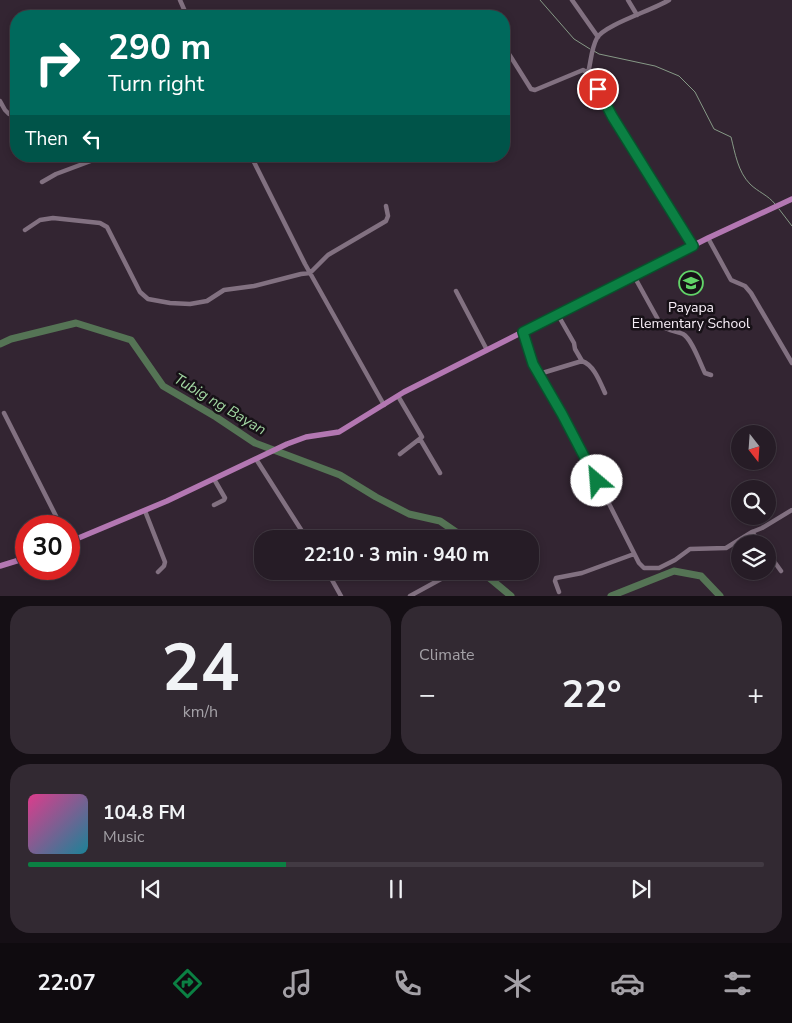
<!DOCTYPE html>
<meta charset="utf-8">
<style>
body{margin:0;font-family:"Nunito Sans",sans-serif;background:#322932;color:#f1f3f6;height:100vh;display:flex;flex-direction:column;font-size:19px;white-space:nowrap}
*{box-sizing:border-box;margin:0}
p{font-size:16px;color:#a4a1a7}
.icon{flex:none;width:28px;height:28px;fill:none;stroke:currentColor;stroke-width:2;stroke-linecap:round;stroke-linejoin:round}
.map{position:relative;height:596px;overflow:hidden}
.drawer{display:flex;flex-direction:column;gap:10px;padding:10px;background:#150f15;flex:1}
.drawer>*{flex:none}
.top-card{position:absolute;left:10px;top:10px;width:500px;height:152px;border-radius:20px;box-shadow:0 2px 8px #0003,0 0 0 1px #423a43;background:#00695c;color:#fff;overflow:hidden}
.needle{width:32px;rotate:163deg}
.tools{position:absolute;left:731px;top:425px;display:grid;gap:10px}
.tools a{display:grid;place-items:center;width:45px;height:45px;border-radius:50%;background:#261c26;box-shadow:0 2px 8px #0003,0 0 0 1px #423a43;font-size:25px}
.speed{position:absolute;left:15px;top:515px;display:flex;gap:10px;font-size:25px;font-weight:700;text-align:center}
.speed>*{display:grid;place-content:center;width:65px;height:65px;border-radius:50%;background:#261c26;box-shadow:0 2px 8px #0003,0 0 0 1px #423a43;line-height:1}
.speed .limit{border:8px solid #d22;background:#fff;color:#111}
.pin{position:absolute;display:grid;place-items:center;width:42px;height:42px;color:#fff;margin:-21px;border:2px solid #fff;border-radius:50%;box-shadow:0 1px 5px #0007}
.me{position:absolute;width:55px;margin:-28px;rotate:333deg;stroke-linejoin:round;filter:drop-shadow(0 0 4px #0008)}
.turn{display:flex;align-items:center;gap:18px;height:105px;padding:0 15px;font-size:22px}
.turn .icon{width:65px;height:65px;stroke-width:2.5}
.turn b{display:block;font-size:35px;line-height:42px}
.then{display:flex;align-items:center;height:48px;padding:0 15px;background:#0003;gap:10px;font-size:19px}
.big{font-size:38px;font-weight:700;line-height:1.1}
.drawer .card{flex:1;display:flex;flex-direction:column;justify-content:center;gap:8px;min-width:0;padding:0 18px;border-radius:20px;background:#322932}
.drawer .dial{align-items:center;gap:0}
.dial b{font-size:65px;line-height:1}
.song{display:flex;align-items:center;gap:15px}
.cover{width:60px;height:60px;border-radius:8px;background:linear-gradient(135deg,hsl(330 70% 55%),hsl(190 70% 35%))}
.played{height:5px;border-radius:2px;background:linear-gradient(90deg,#0b8043 35%,#423a43 35%)}
.keys{display:flex;justify-content:space-around;direction:ltr}
.heat{display:flex;justify-content:space-between;align-items:center;font-size:28px;direction:ltr}
.drawer .tiles{flex:1;display:grid;gap:10px;grid-template-columns:1fr 1fr}
.card:last-child{grid-column:span 2}
.trip{position:absolute;left:254px;top:530px;width:285px;height:50px;border-radius:20px;background:#261c26;box-shadow:0 2px 8px #0003,0 0 0 1px #423a43;font-weight:700;line-height:50px;text-align:center}
.menu{display:flex;height:80px;justify-content:space-around;align-items:center;background:#0f0b0f;color:#a4a1a7}
.menu .icon{width:35px;height:35px}
.menu .current{color:#0b8043}
.menu b{font-size:22px;color:#f1f3f6}
.map>svg:first-child{display:block}
.lines{fill:none;stroke-linecap:round;stroke-linejoin:round}
.stream{stroke:#869986;stroke-width:1}
.river{stroke:#557455;stroke-width:7}
.minor{stroke:#827181;stroke-width:4.5}
.major{stroke:#b377b2;stroke-width:5.5}
.route-casing{stroke:#07532c;stroke-width:12}
.route{stroke:#0b8043;stroke-width:9}
.labels{text-anchor:middle;stroke-width:5;stroke-linejoin:round;paint-order:stroke}
.poi-label{font-size:14px;fill:#f8eff8;stroke:#171117}
.water-label{font-size:15px;font-style:italic;fill:#a3d8a3;stroke:#171117}
</style>
<div class="map">
<svg width="792" height="596" viewBox="0 0 792 596">
<rect width="100%" height="100%" fill="#332532"/>
<g class="lines">
<path class="stream" d="M540,0L574,39L590,49
M594,51L599,54L655,66L679,76L695,92L714,129L731,137C735,153 738,172 750,184C758,192 768,195 775,204
M779,209L792,226"/>
<path class="river" d="M0,344L11,339L76,323L131,340L163,386L216,417L255,443L340,475L376,497L409,514L440,521L459,534L462,539
M484,571L487,576L511,596
M611,596L674,571L701,576L720,596"/>
<path class="minor" d="M180,0L187,16
M572,0L598,37
M628,0L637,15
M504,46L531,89L535,90L583,70L588,73L612,116L693,247
M588,73C591,62 591,49 597,38C604,25 653,10 669,0
M0,101L5,110L9,114L16,113
M251,156L305,264L384,405
M42,182L56,174L104,156
M25,230L40,220L53,218L100,223L107,227L140,292L148,299L170,303L190,304L207,301L224,290L254,286L301,274L310,273L328,255L386,221L388,216L386,206
M708,238L731,280L745,286L751,293L792,363
M634,276L661,325C667,331 676,331 683,334C692,339 700,363 705,373L711,375
M456,291L487,350
M558,315L574,343L575,349L582,361
M523,331L533,364L592,470L639,563L644,568H659L675,560L690,549L726,548L752,532L762,528L792,510
M539,374L582,361C594,365 600,382 605,393
M398,396L422,437L400,454
M4,413L61,526
M420,439L440,473
M256,459L307,539
M214,479L225,498L224,500L214,505
M145,511L165,562L164,566L158,572
M415,532L421,539
M752,532L761,544
M768,553L781,571
M327,571L341,596
M559,592L555,581L556,578L582,573L634,554
M410,596L441,579L446,575V571"/>
<path class="major" d="M69,542L167,501L287,444L306,437L339,432L404,392L487,350L708,238L792,199
M0,566L26,558"/>
</g>
<g class="lines">
<g class="route-casing">
<path id="route" d="M597,481L562,414L533,364L523,332L693,246L612,116L598,89"/>
</g>
<use href="#route" class="route"/>
</g>
<defs>
<g id="school-ring" transform="scale(1.25)"><circle r="9.5" fill="#171117" stroke="#62d469" stroke-width="1.5"/><path d="M0-5L7-2L0 1L-7-2ZM-4 1L0 2.5L4 1V4Q0 6-4 4Z" fill="#62d469"/></g>
</defs>
<g fill-rule="evenodd">
<use href="#school-ring" x="691" y="283"/>
</g>
<g class="labels">
<g class="poi-label">
<text x="691" y="312">Payapa<tspan x="691" dy="16">Elementary School</tspan></text>
</g>
<g class="water-label">
<text transform="translate(220 404) rotate(31)" y="5">Tubig ng Bayan</text>
</g>
</g>
</svg>
<div class="tools">
<a><svg class="needle" viewBox="-14 -14 28 28"><path d="M0-13l5 13h-10z" fill="#e53935"/><path d="M0 13l5-13h-10z" fill="#a4a1a7"/></svg></a>
<a><svg class="icon" aria-label="search" viewBox="0 0 24 24"><circle cx="10" cy="10" r="6"/><path d="M15 15l6 6"/></svg></a>
<a><svg class="icon" aria-label="layers" viewBox="0 0 24 24"><path d="M12 4l9 5-9 5-9-5zM3 14l9 5 9-5"/></svg></a>
</div>
<div class="speed"><div class="limit">30</div></div>
<div class="pin" style="left:598px;top:89px;background:#d93025"><svg class="icon" aria-label="arrive" viewBox="0 0 24 24"><path d="M6 21V4h12l-3 4 3 4H6"/></svg></div>
<svg class="me" style="left:597px;top:481px" viewBox="-20 -20 40 40"><circle r="19" fill="#fff"/><path d="M0-13L10 11 0 6-10 11z" fill="#0b8043"/></svg>
<div class="trip">22:10 · 3 min · 940 m</div>
<div class="top-card">
<div class="turn"><svg class="icon" aria-label="right" viewBox="0 0 24 24"><path d="M7 20v-9h11M14 6l5 5-5 5"/></svg><div><b>290 m</b>Turn right</div></div>
<div class="then">Then<svg class="icon" aria-label="left" viewBox="0 0 24 24"><path d="M17 20v-9H6M10 6l-5 5 5 5"/></svg></div>
</div>
</div>
<section class="drawer">
<div class="tiles">
<div class="card dial"><b>24</b><p>km/h</p></div>
<div class="card"><p>Climate</p>
<div class="heat"><a>−</a><b class="big">22°</b><a>+</a></div>
</div>
<div class="card">
<div class="song"><i class="cover"></i><div><b>104.8 FM</b><p>Music</p></div></div>
<div class="played"></div>
<div class="keys"><svg class="icon" aria-label="previous" viewBox="0 0 24 24"><path d="M18 5L8 12l10 7zM5 5v14"/></svg><svg class="icon" aria-label="pause" viewBox="0 0 24 24"><path d="M8 5v14M16 5v14"/></svg><svg class="icon" aria-label="next" viewBox="0 0 24 24"><path d="M6 5l10 7-10 7zM19 5v14"/></svg></div>
</div>
</div>
</section>
<nav class="menu">
<b>22:07</b>
<svg class="icon current" aria-label="directions" viewBox="0 0 24 24"><path d="M12 3l9 9-9 9-9-9zM9 14v-3h6M13 9l2 2-2 2"/></svg>
<svg class="icon" aria-label="music" viewBox="0 0 24 24"><path d="M9 18V5l10-2v13"/><circle cx="6" cy="18" r="3"/><circle cx="16" cy="16" r="3"/></svg>
<svg class="icon" aria-label="phone" viewBox="0 0 24 24"><path d="M5 4h4l2 5-3 2q2 4 5 5l2-3 5 2v4C11 20 4 13 5 4z"/></svg>
<svg class="icon" aria-label="climate" viewBox="0 0 24 24"><path d="M12 3v18M4 7l16 10M4 17L20 7"/></svg>
<svg class="icon" aria-label="car" viewBox="0 0 24 24"><path d="M5 17H2v-5l4-1 3-4h7l3 4 3 1v5h-3M9 17h6M6 11h13"/><circle cx="7" cy="17" r="2"/><circle cx="17" cy="17" r="2"/></svg>
<svg class="icon" aria-label="filters" viewBox="0 0 24 24"><path d="M4 7h16M4 17h16"/><circle cx="9" cy="7" r="2"/><circle cx="15" cy="17" r="2"/></svg>
</nav>
